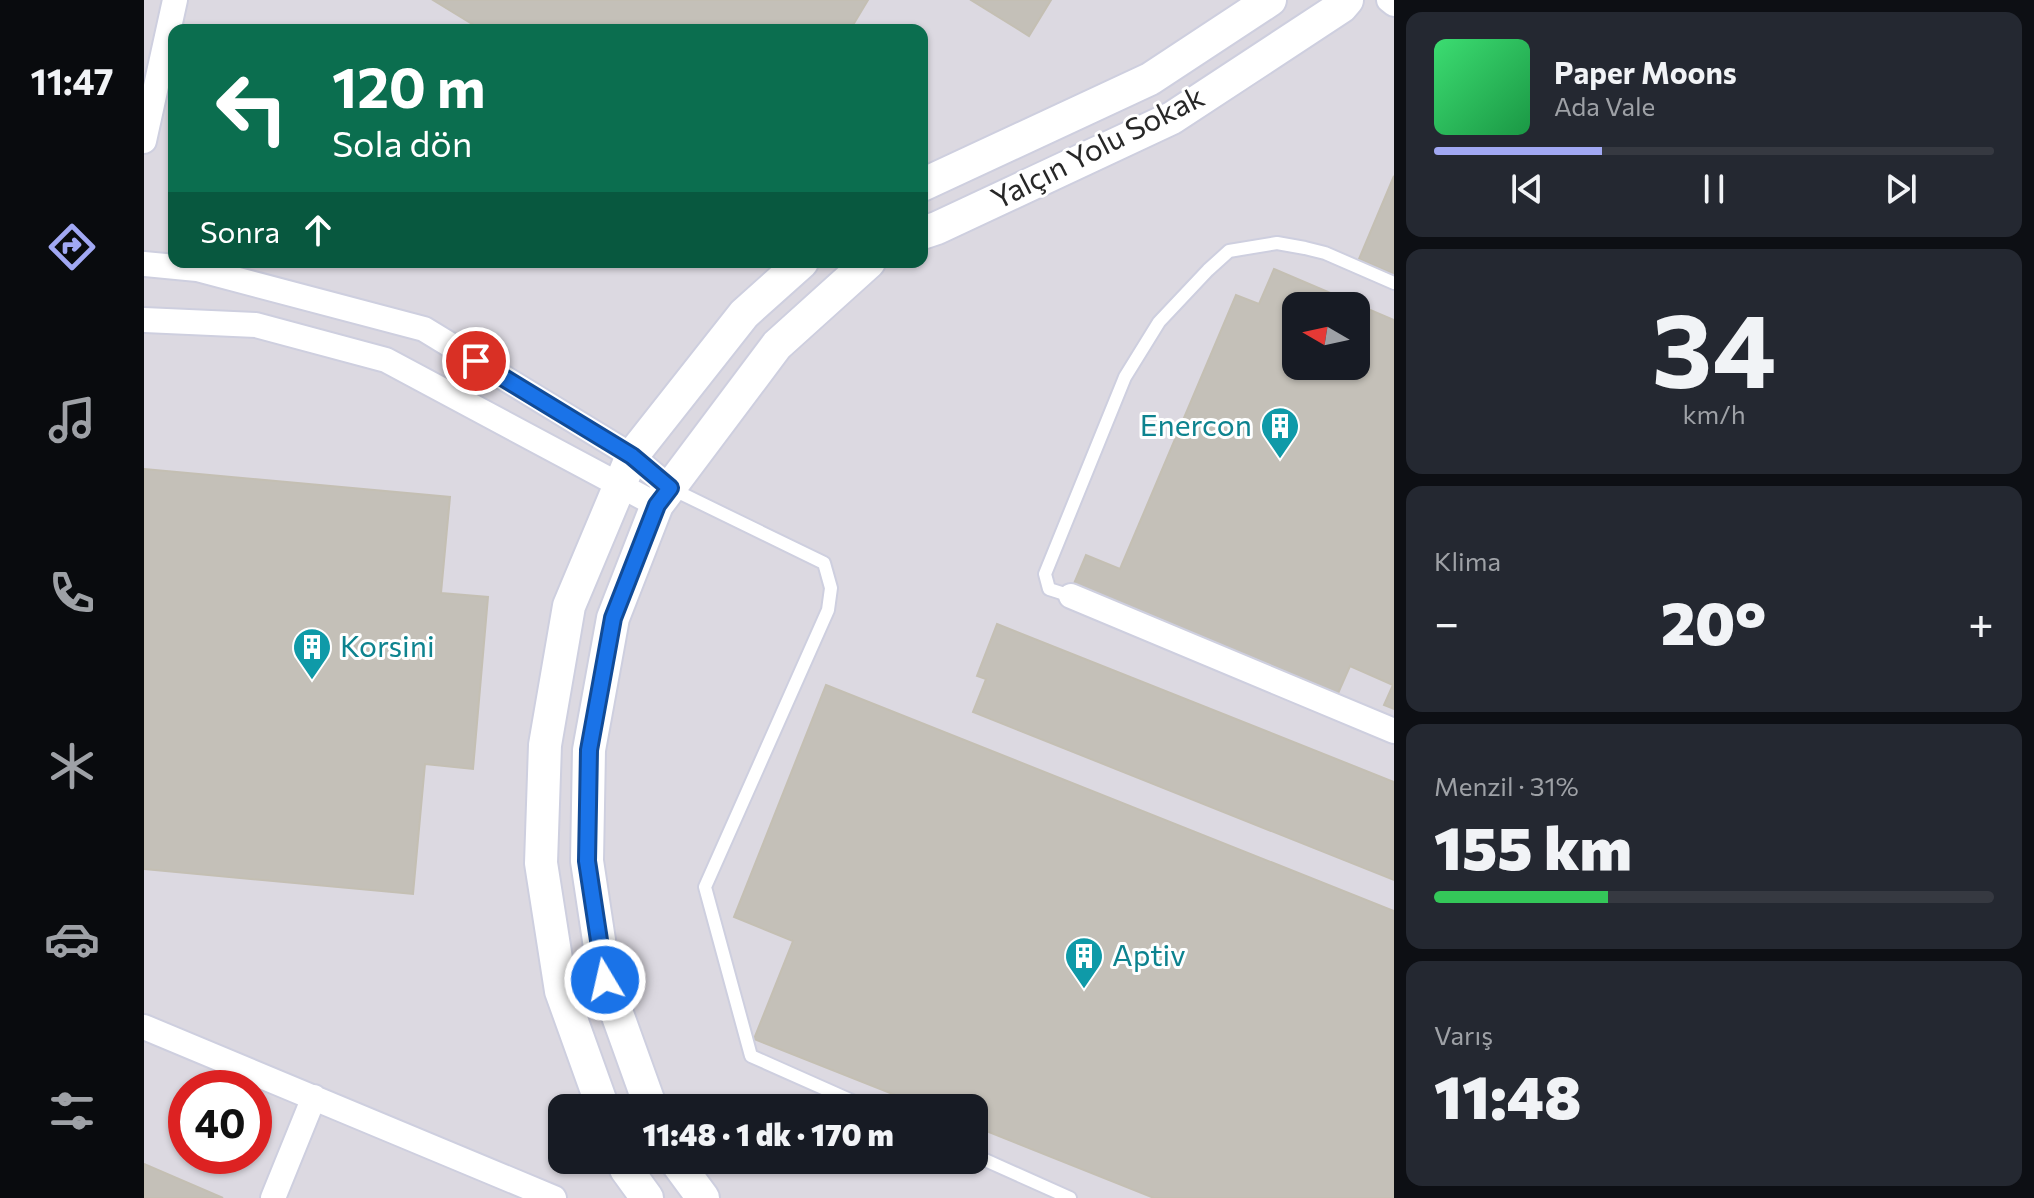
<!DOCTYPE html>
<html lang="tr">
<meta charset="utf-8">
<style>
body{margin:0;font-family:Commissioner,sans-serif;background:#242831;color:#f1f3f6;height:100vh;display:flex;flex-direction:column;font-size:30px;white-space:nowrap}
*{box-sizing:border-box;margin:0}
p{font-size:26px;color:#9ea1a6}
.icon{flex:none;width:44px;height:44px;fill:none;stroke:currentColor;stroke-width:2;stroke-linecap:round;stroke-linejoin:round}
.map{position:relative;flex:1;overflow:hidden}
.drawer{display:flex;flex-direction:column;gap:12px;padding:12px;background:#0d0f14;width:640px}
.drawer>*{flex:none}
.guide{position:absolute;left:24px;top:24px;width:760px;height:244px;border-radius:16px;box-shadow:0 2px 6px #0004;background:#0b6e4f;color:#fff;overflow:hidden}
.needle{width:52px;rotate:279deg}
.tools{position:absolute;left:1138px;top:292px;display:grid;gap:16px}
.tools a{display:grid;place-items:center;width:88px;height:88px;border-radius:16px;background:#171b24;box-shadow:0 2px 6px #0004;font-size:40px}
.speed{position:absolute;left:24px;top:1070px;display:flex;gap:16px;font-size:40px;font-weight:700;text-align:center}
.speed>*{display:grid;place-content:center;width:104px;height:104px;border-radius:50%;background:#171b24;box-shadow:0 2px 6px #0004;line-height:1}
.speed .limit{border:12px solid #d22;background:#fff;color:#111}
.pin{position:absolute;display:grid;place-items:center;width:68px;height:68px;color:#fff;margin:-34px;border:4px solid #fff;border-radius:50%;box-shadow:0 2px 8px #0007}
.me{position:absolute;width:88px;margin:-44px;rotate:351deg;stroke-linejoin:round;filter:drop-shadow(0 0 6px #0008)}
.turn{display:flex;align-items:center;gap:28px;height:168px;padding:0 32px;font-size:36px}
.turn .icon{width:104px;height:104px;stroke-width:2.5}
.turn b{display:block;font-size:56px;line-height:68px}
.then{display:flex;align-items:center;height:76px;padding:0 32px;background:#0003;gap:16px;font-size:30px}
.big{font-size:60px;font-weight:800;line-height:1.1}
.drawer .tile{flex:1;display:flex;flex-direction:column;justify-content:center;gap:12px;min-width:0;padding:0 28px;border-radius:16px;background:#242831}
.drawer .dial{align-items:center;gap:0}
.dial b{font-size:104px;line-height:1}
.song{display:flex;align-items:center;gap:24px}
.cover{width:96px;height:96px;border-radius:12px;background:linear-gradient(135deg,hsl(140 70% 55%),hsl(140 70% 35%))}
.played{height:8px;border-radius:4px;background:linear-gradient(90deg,#a1a8f3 30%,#363941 30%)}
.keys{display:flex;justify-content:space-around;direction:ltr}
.heat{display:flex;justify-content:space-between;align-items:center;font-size:44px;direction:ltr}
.charge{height:12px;border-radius:6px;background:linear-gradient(90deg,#34c759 31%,#363941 0)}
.trip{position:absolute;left:404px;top:1094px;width:440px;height:80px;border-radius:16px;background:#171b24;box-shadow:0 2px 6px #0004;font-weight:800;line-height:80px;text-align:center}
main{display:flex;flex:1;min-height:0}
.tab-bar{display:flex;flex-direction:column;width:144px;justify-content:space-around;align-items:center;background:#090b0e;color:#9ea1a6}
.tab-bar .icon{width:56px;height:56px}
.tab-bar .active{color:#a1a8f3}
.tab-bar b{font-size:36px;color:#f1f3f6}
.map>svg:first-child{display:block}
.industrial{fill:#dcd9e1;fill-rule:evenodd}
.building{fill:#c4c0b8;stroke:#c4bfb3;stroke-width:2;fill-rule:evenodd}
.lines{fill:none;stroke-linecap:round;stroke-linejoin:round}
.service-casing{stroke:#cecfdf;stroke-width:16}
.minor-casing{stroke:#cecfdf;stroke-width:28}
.tertiary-casing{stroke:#cecfdf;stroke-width:36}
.service{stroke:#fff;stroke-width:12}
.minor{stroke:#fff;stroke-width:24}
.tertiary{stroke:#fff;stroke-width:32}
.route-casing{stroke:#114b97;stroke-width:20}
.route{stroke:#1a73e8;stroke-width:14}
.labels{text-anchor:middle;stroke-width:6;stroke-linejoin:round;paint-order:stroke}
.street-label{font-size:30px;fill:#272727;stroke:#fff}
.culture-label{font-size:30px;fill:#0d838f;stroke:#fff;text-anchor:start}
</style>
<main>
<nav class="tab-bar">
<b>11:47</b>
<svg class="icon active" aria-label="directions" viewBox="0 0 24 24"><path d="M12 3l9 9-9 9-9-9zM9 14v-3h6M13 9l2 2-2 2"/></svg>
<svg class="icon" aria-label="music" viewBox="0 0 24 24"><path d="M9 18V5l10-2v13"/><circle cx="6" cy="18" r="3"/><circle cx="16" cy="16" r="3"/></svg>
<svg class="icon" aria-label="phone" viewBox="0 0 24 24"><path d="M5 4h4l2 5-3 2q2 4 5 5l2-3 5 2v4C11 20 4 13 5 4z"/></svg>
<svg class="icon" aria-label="climate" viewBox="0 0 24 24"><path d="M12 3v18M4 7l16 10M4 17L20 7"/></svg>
<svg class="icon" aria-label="car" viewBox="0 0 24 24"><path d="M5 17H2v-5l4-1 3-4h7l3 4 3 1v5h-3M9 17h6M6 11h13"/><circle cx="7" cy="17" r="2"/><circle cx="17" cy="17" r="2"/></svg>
<svg class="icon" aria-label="filters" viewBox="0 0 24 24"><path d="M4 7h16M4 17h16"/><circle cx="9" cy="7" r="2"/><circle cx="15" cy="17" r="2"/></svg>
</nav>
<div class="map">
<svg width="1250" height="1198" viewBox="0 0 1250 1198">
<rect width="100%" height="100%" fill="#e9e4d8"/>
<path class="industrial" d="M0,0H1250V1198H0ZM30,30H778V262H30ZM1152,306H1212V366H1152ZM42,1088H110V1156H42ZM418,1108H830V1160H418Z"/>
<path class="building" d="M289,0H724L706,30H338Z
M827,0H907L885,36Z
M1250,176V274L1215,259Z
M1130,269L1250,320V709L1240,705L1249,685L1206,666L1192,698L929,586L942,555L976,569L1092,295L1115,304ZM1152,306H1212V366H1152Z
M0,469L306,497L297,593L344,597L329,769L281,764L269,894L0,869Z
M853,624L1250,782V880L829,712L842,679L833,676Z
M682,685L1250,911V1198H1010L830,1126V1108H784L610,1039L649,941L590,917Z
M0,1164L79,1198H0Z"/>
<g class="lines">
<g class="service-casing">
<path id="service" d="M526,488L680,563L687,588L684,610L561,887L607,1056L724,1108
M927,596L905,589L901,574L981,377L1015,322L1064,270L1085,251L1133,243L1161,248L1181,253L1250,283
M830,1155L926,1198"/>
</g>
<g class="minor-casing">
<path id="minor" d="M1245,0L1250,4
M0,141L31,0
M0,264L53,269L280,329L488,456L526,488
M0,320L112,325L242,360L513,505
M927,596L1250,731
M0,1027L410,1198
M129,1198L170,1097"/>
</g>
<g class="tertiary-casing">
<path id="tertiary" d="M778,185L1006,79L1126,0
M778,233L793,228L1028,118L1197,7L1203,0
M459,1108L417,991L397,863L401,745L425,606L488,456L600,314L658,262
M507,1108L461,980L443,861L445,750L469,618L513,505L633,345L725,262
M478,1160L482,1169L503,1198
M531,1160L559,1198"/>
</g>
<use href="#service" class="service"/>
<use href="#minor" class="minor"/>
<use href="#tertiary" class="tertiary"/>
</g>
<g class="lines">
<g class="route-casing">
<path id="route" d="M332,361L488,456L526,488L513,505L469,618L445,750L443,861L461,980"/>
</g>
<use href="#route" class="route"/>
</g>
<defs>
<g id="building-pin" transform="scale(2)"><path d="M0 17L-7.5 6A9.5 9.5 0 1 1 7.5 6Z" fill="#0f9aa8" stroke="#fff"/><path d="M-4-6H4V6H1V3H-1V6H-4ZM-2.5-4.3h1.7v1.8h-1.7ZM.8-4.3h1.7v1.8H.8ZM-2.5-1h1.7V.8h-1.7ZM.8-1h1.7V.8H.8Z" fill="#fff"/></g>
</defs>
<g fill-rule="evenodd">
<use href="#building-pin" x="1136" y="426"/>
<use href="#building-pin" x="168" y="647"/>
<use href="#building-pin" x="940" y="956"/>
</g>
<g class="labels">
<g class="street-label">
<text transform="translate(954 148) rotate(-27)" y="10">Yalçın Yolu Sokak</text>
</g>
<g class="culture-label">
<text x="1108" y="436" text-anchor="end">Enercon</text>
<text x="196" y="657">Korsini</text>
<text x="968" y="966">Aptiv</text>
</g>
</g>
</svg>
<div class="tools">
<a><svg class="needle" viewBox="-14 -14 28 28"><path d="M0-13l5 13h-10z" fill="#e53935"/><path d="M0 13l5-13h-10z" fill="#9ea1a6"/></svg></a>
</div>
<div class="speed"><div class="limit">40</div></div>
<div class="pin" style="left:332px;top:361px;background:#d93025"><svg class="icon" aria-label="arrive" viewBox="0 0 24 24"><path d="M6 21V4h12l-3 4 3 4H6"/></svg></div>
<svg class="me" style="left:461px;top:980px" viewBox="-20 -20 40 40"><circle r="17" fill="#1a73e8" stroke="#fff" stroke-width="3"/><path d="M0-11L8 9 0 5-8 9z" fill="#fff"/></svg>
<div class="trip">11:48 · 1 dk · 170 m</div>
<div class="guide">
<div class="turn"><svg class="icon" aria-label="left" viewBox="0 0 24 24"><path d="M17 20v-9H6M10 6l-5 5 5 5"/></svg><div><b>120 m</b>Sola dön</div></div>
<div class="then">Sonra<svg class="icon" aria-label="ahead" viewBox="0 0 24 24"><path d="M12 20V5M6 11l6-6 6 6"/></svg></div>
</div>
</div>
<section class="drawer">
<div class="tile">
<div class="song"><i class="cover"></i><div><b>Paper Moons</b><p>Ada Vale</p></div></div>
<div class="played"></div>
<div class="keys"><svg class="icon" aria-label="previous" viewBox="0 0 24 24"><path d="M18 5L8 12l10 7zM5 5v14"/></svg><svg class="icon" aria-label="pause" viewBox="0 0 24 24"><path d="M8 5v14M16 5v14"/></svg><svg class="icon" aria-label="next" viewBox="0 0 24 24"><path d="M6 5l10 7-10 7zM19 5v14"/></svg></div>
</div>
<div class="tile dial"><b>34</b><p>km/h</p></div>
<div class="tile"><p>Klima</p>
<div class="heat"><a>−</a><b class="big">20°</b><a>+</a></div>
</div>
<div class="tile"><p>Menzil · 31%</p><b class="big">155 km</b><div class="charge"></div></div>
<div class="tile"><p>Varış</p><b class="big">11:48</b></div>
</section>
</main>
